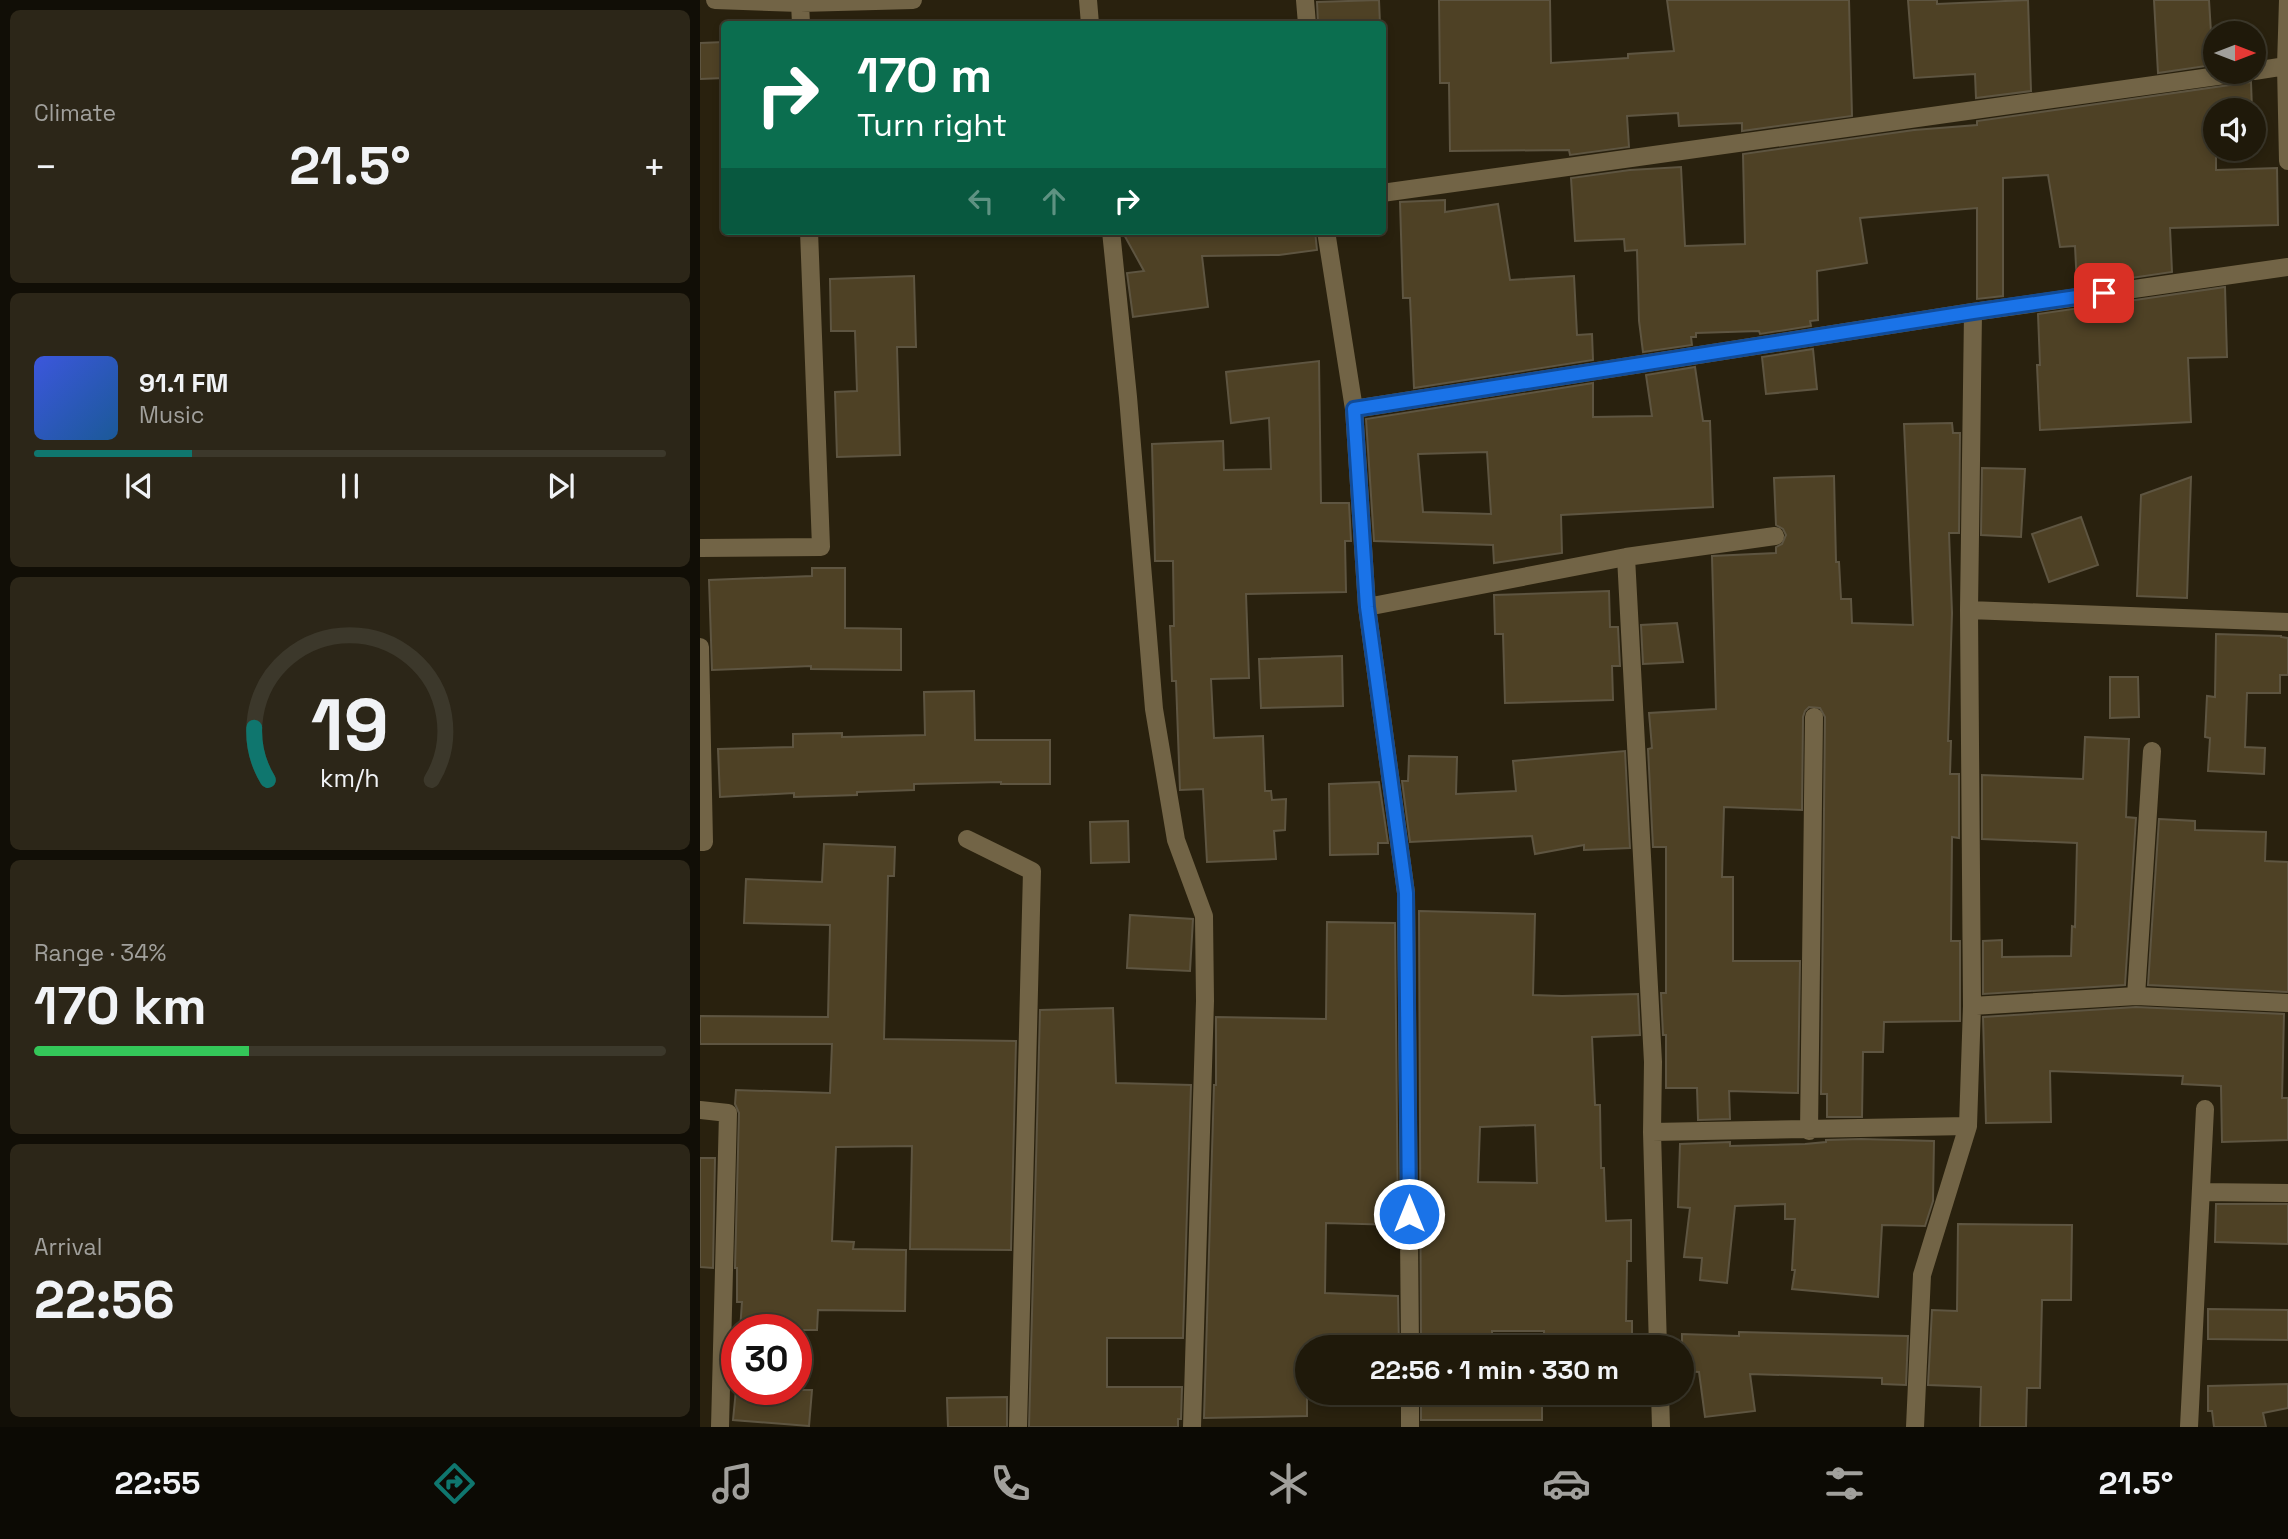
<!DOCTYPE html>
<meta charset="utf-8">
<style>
body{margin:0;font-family:"Space Grotesk",sans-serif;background:#2c2618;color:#f1f3f6;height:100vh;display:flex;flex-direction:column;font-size:26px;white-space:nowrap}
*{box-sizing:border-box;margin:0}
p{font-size:23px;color:#a1a09c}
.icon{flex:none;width:38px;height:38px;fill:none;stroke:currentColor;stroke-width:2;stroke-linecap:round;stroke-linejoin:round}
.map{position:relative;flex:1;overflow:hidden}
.panel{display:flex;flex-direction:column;gap:10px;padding:10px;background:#110e06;width:700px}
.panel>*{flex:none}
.top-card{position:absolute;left:21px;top:21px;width:665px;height:214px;border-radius:7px;box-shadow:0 4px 10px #0003,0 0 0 2px #3c382b;background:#0b6e4f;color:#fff;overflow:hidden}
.needle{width:46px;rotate:90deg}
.controls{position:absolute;left:1503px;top:21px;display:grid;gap:14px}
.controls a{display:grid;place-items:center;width:63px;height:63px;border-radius:50%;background:#1f190a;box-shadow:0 4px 10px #0003,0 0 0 2px #3c382b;font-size:35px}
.speed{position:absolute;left:21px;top:1314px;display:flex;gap:14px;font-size:35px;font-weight:700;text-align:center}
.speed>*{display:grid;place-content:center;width:91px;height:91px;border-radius:50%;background:#1f190a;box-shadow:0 4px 10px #0003,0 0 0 2px #3c382b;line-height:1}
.speed .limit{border:10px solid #d22;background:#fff;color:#111}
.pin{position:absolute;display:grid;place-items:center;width:60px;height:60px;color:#fff;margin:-30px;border-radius:14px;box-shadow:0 4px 10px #0006}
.me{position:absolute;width:77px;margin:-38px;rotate:0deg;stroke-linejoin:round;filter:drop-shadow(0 0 5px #0008)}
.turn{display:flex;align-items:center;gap:24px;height:147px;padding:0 21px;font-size:32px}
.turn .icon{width:91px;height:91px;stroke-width:2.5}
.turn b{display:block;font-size:49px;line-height:60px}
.lanes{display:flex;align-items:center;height:66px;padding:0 21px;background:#0003;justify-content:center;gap:35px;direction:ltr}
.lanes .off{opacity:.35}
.big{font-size:52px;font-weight:800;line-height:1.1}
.panel .tile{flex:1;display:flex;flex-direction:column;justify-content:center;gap:10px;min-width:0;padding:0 24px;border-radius:10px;background:#2c2618}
.panel .dial{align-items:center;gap:0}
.dial svg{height:182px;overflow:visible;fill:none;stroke:#3c382b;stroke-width:7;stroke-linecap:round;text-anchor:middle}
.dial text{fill:#f1f3f6;stroke:none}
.song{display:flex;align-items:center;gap:21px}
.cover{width:84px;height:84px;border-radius:10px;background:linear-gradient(135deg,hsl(230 70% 55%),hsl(210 70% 35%))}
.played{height:7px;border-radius:4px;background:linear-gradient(90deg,#0f766e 25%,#3c382b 25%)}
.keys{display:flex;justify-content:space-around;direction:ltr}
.heat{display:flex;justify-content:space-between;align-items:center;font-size:38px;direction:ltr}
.charge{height:10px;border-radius:5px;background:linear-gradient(90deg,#34c759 34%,#3c382b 0)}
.trip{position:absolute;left:595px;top:1335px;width:399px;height:70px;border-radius:35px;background:#1f190a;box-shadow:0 4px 10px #0003,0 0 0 2px #3c382b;font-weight:800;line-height:70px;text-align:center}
.dock{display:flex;height:112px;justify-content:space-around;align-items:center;background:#0c0a04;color:#a1a09c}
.dock .icon{width:49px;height:49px}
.dock .current{color:#0f766e}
.dock b{font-size:32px;color:#f1f3f6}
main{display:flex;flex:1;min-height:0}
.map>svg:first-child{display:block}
.building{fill:#4e4125;stroke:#5e5541;stroke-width:2;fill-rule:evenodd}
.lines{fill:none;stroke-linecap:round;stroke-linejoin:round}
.minor{stroke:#726446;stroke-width:18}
.route-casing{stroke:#114b97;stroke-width:18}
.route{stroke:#1a73e8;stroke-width:12}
</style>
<main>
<section class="panel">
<div class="tile"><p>Climate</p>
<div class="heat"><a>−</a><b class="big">21.5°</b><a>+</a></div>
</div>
<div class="tile">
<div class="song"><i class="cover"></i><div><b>91.1 FM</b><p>Music</p></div></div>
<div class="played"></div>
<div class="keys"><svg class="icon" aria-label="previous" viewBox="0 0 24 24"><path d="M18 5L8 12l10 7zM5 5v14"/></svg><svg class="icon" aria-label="pause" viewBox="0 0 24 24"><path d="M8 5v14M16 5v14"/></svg><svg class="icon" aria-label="next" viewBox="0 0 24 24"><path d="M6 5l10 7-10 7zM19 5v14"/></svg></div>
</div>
<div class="tile dial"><svg viewBox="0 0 100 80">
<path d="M14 69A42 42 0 1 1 86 69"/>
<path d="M14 69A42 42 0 0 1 8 46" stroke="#0f766e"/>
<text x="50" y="56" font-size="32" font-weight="700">19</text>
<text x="50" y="72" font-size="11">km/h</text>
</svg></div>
<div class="tile"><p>Range · 34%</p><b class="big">170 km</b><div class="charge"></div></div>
<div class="tile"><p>Arrival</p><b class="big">22:56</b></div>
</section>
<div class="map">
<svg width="1588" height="1427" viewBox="0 0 1588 1427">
<rect width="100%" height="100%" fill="#29210e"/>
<path class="building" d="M679,0L680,24H618L617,2Z
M739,0H850L851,63L928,58V54L974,51L967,0H1149L1152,116L1042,131V123L979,126L978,113L927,116L929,147L870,155L869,150L750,151L749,83H740Z
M1208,0H1237V4L1328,0L1331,91L1276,98L1275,74L1214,78Z
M1454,0H1509L1513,65L1458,73Z
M24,42V78L0,79V43Z
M1551,82L1552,110H1516V170L1577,168L1578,225L1470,228L1472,272L1377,286L1375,246L1360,247L1348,175L1303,178V296L1277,299V208L1160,218L1167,263L1117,271L1118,320L1110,321L1111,326L1060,334L1059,331L996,333V337H991L992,345L943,352L939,321L937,250L925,251L924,239L875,241L871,178L930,170L981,167L985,246L1045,244L1043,154L1214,130L1277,125V121Z
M745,200V212L798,204L810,280L874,276L877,335L892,334L893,360L714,388L710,298H703L700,202Z
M422,231H615L617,250L579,255L502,256L508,307L433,317L427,273L444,271Z
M214,276L216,347H197L200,455L137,457L135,392L157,391L155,331H131L130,279Z
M1525,287L1527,357L1488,358L1491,422L1340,430L1337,365H1340L1338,314Z
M1113,349L1117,389L1066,394L1062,357Z
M619,361L621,503H649L651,541H645L646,592L546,594L549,678L511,679L514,738L563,736L565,791H571L572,800L586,799L585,830L574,831L576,859L507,862L503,789L480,790L476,681H472L470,626H474L473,561H455L452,444L523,441L524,470L571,469L569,418L531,423L526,372Z
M995,367L1003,421H1010L1013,507L861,515L862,553L794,563L793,545L674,541L666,419L893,383V417L952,416L946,375ZM787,452L791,514L723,512L718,454Z
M1252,423L1253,433H1260L1259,533H1249L1252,613L1248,741H1251L1250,774H1259V838L1252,837L1251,941H1260V1021L1184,1022L1183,1052H1163L1162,1117H1127V1094H1121L1125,717L1120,708L1109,707L1105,711L1103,717L1102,810L1024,807L1022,877H1033V961H1100L1098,1093L1029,1091L1030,1119L998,1120L997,1088H966V1035H963L961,993H966V847H953L948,749L952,748L949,713L1016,709L1012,556L1076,553V547L1082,544L1086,535L1083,529L1076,525L1074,478L1134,476L1136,562H1139L1141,599H1151L1152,623L1213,625L1204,424Z
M1282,468L1325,469L1321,537L1281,535Z
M1491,477L1487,598L1437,596L1441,495Z
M1381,517L1398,565L1349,582L1332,534Z
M112,568H145V628L201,629V670L111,669V666L12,670L9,580L112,576Z
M909,591L910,627H918L920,666H912L913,700L805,703L803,634H795L794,595Z
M977,623L983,662L943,664L941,625Z
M1516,634L1581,636V637L1588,638V675H1580V693H1547L1545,747L1565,748L1564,774L1508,771L1510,738L1505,737L1507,696L1515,697Z
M642,656L643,706L561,708L559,659Z
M1410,677H1438L1439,717L1410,718Z
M274,691L275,740H350V784H301V782L214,784V790L157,792V795L94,797V793L20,797L18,749L93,747V734L142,733V737L225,735L224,692Z
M1385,737L1429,739L1426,817L1436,818L1425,985L1283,994V941L1302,940V957L1371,956L1372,926L1375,927L1377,843L1282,839V775L1383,779Z
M925,751L930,848L884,850V845L835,854L832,836L710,842L702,781H708L709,756L757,757L756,794L816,791L813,761Z
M679,782L688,843H678V854L630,855L629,784Z
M1459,819L1495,821V830L1566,832L1565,861L1588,862V992L1448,985Z
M428,821L429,862L391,863L390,822Z
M124,844L195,847L194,876H188L184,1039L316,1041L311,1250L210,1249L212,1146L136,1147L132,1241L154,1242L153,1249L206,1250L205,1311L118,1310L117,1330H40L42,1302H37V1268H35L39,1113L35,1104L36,1090L130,1093L132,1044H0V1016L128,1017L130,925L44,923L46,879L122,882Z
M719,911L835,914L833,995L862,996L938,994L940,1035L892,1037L895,1105H900L901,1168H904L906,1221L931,1220V1261H927L926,1321H932V1348H844V1331H792V1348H721ZM835,1125L837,1183L778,1182L780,1127Z
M430,915L493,919L490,971L427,968Z
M627,922L695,923L698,1225L626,1223L625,1293L698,1296L699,1347L607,1343V1416L504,1418L514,1085H516V1017L626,1019Z
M1436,1007L1584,1014L1582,1098H1588V1140L1522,1142L1521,1086L1482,1084L1483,1076L1350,1071L1351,1122L1286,1123L1283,1017Z
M413,1008L416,1083L491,1085L483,1338H407V1387H482L481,1419H478V1427H329L340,1010Z
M1161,1139L1234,1141L1233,1201L1225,1226L1182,1225L1178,1297L1092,1289L1095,1270H1092L1095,1219H1085V1204L1035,1206L1027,1283L1000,1280L1002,1258L984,1257L990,1208L978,1207L980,1144L1030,1142V1146L1105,1144L1126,1142V1140Z
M0,1158H15L13,1268L0,1267Z
M1516,1204H1588V1244L1515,1242Z
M1258,1224L1372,1225L1371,1300H1342L1340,1388H1327L1326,1427H1280L1281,1387L1228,1385L1232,1310L1257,1311Z
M1508,1309L1588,1310V1340L1508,1339Z
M1039,1332L1208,1336L1206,1385L1182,1384V1378L1050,1374L1055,1411L1005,1417L999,1372L982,1371V1334L1039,1336Z
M1588,1384V1408L1563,1413L1566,1427H1514L1512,1411H1508V1386Z
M36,1390H112L109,1426L33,1420Z
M721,1393H842V1420H721Z
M307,1397V1427H248L247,1398Z"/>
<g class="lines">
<path class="minor" d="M15,0L100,3
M388,0L390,24
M605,0L607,24
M1588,0L1586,66L1588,161
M101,24L100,3L213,0
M1554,71L1586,66
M682,193L1546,72
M411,231L428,397L454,709L476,840L504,916L505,1001L492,1427
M626,231L654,409L667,607L706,893L710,1348
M654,409L1273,312L1588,267
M0,548L121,547L109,231
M926,557L1075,536
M667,607L926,557L953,1062L952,1132L958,1348
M1269,610L1588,622
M0,647L4,842H0
M267,839L332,871L318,1427
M1436,996L1452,751
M1272,1006L1436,996L1588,1003
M0,1110L28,1113L20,1427
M1109,1131L1114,717
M952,1132L1268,1126L1272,1006L1269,610L1273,312
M1501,1192L1588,1193
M710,1393V1427
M960,1393L961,1427
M1215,1427L1222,1275L1268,1126
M1489,1427L1505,1109"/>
</g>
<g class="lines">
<g class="route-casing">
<path id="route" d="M709,1214L706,893L667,607L654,409L1273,312L1404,293"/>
</g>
<use href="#route" class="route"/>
</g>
</svg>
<div class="controls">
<a><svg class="needle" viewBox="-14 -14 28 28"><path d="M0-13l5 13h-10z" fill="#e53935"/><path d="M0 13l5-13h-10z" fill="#a1a09c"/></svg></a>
<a><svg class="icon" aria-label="sound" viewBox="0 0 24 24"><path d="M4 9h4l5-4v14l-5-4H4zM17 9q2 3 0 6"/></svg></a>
</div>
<div class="speed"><div class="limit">30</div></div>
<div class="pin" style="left:1404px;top:293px;background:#d93025"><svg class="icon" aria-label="arrive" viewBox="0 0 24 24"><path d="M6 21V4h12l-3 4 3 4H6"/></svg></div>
<svg class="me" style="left:709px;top:1214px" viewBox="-20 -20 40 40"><circle r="17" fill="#1a73e8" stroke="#fff" stroke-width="3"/><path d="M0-11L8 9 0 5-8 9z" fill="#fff"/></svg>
<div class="trip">22:56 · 1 min · 330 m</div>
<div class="top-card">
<div class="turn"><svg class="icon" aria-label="right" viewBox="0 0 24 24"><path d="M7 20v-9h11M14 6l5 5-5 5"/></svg><div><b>170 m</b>Turn right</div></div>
<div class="lanes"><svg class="icon off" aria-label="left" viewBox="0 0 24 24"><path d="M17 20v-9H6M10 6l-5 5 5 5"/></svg><svg class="icon off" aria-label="ahead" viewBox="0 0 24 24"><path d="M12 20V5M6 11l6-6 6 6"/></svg><svg class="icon" aria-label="right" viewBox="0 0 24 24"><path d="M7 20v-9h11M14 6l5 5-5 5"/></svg></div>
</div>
</div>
</main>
<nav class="dock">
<b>22:55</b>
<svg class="icon current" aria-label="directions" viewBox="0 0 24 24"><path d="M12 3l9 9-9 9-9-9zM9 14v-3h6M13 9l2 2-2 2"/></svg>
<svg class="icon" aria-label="music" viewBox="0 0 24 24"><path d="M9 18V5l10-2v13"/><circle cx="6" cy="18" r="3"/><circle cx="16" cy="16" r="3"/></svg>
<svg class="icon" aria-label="phone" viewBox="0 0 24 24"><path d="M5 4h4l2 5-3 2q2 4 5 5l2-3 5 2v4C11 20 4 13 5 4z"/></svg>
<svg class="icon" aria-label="climate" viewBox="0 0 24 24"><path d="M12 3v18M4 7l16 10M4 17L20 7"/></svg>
<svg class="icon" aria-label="car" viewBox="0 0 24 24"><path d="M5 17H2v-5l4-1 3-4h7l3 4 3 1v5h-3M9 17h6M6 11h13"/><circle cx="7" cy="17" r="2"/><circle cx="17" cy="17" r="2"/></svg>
<svg class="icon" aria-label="filters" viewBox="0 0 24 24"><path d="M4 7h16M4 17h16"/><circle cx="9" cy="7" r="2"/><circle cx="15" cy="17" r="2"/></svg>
<b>21.5°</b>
</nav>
